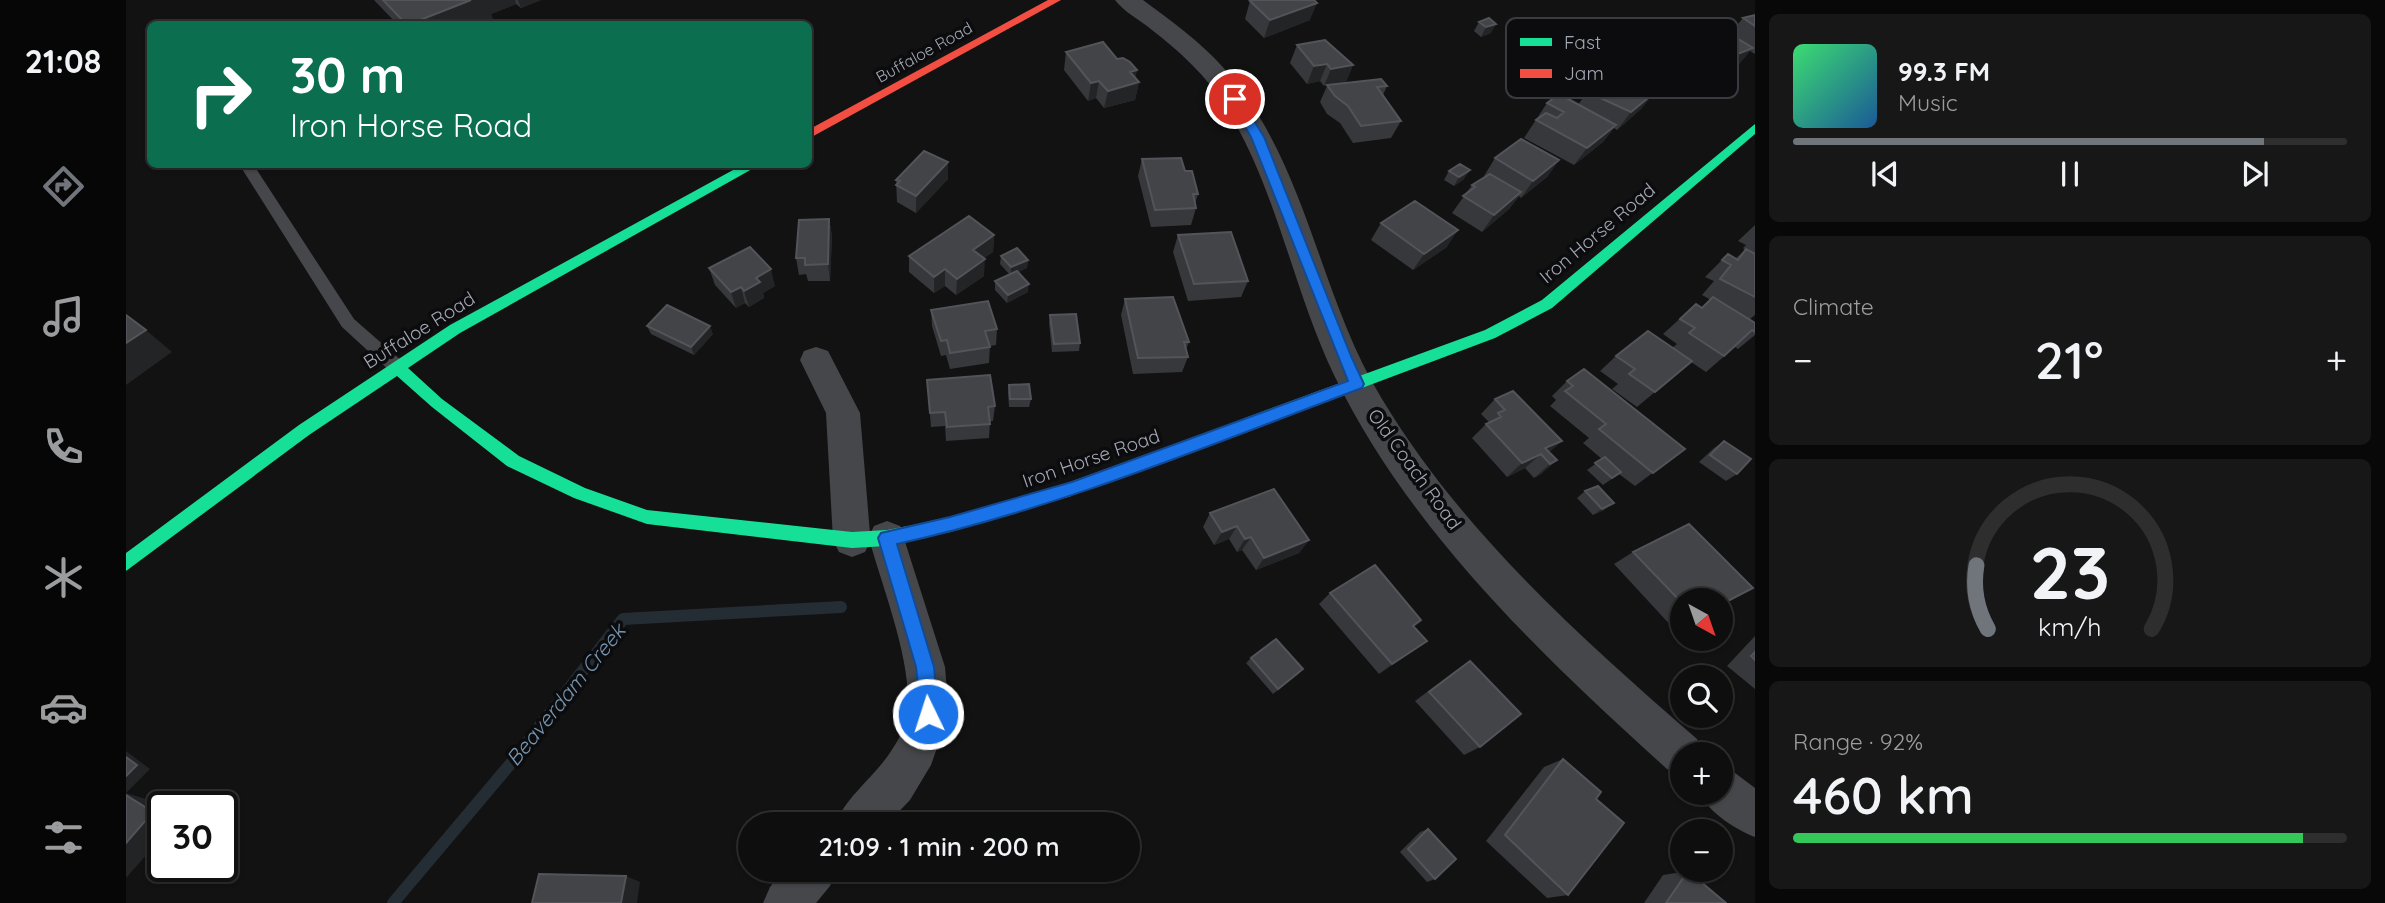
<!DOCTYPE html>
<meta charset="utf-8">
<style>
body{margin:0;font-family:Quicksand,sans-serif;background:#171717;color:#f1f3f6;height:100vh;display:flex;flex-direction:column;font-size:26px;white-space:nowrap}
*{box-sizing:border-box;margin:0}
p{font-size:23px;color:#9b9c9e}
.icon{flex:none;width:38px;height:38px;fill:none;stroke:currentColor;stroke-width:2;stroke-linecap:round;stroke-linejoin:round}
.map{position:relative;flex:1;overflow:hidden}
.details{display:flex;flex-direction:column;gap:14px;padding:14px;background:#080808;width:630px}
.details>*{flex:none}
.banner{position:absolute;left:21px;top:21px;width:665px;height:147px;border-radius:10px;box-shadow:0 2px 5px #0004,0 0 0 2px #2e2e2e;background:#0b6e4f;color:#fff;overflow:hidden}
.needle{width:46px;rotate:140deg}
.fabs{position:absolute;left:1544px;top:588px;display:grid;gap:14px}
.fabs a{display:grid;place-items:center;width:63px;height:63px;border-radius:50%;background:#0e0e0e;box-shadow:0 2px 5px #0004,0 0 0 2px #2e2e2e;font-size:35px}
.speed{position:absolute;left:21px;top:791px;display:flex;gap:14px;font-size:35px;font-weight:700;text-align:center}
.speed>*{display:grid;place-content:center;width:91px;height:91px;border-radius:50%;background:#0e0e0e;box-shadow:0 2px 5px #0004,0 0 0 2px #2e2e2e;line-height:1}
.speed .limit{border:4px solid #111;border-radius:10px;background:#fff;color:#111}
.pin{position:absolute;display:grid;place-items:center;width:60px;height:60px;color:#fff;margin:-30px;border:4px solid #fff;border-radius:50%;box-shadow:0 2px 7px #0007}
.me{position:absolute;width:77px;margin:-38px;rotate:356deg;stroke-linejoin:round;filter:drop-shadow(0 0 5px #0008)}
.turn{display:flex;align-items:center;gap:24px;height:147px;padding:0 28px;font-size:32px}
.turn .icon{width:91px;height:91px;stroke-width:2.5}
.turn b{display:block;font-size:49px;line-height:60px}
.big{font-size:52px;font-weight:600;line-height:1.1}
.details .card{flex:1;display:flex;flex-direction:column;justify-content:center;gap:10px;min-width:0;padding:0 24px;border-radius:10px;background:#171717}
.details .dial{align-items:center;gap:0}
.dial svg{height:182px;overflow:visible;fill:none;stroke:#2e2e2e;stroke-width:7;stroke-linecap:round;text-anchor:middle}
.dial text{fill:#f1f3f6;stroke:none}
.song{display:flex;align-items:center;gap:21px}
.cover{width:84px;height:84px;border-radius:10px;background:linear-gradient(135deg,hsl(140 70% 55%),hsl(210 70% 35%))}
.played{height:7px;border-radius:4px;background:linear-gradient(90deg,#70747b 85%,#2e2e2e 85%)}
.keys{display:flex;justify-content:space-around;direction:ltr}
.heat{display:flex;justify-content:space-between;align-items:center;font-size:38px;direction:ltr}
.charge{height:10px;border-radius:5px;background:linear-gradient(90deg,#34c759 92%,#2e2e2e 0)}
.trip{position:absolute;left:612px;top:812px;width:402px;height:70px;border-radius:35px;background:#0e0e0e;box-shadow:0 2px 5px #0004,0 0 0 2px #2e2e2e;font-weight:600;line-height:70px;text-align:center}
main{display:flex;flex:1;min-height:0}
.menu{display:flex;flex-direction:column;width:126px;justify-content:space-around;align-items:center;background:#060606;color:#9b9c9e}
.menu .icon{width:49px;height:49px}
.menu .selected{color:#70747b}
.menu b{font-size:32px;color:#f1f3f6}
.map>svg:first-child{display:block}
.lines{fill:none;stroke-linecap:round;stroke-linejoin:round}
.stream{stroke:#252d34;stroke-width:12}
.lane{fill:#46474b;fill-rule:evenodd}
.street{fill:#46474b;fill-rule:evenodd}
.fast{fill:#16e098;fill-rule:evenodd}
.jam{fill:#f24e42;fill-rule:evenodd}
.wall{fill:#37383b}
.shaded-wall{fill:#232425}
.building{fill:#434448;stroke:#525459;stroke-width:2}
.route{fill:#1a73e8;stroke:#114b97;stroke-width:2}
.labels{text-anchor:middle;stroke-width:7;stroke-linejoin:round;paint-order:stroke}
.far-street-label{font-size:16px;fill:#a2a8b4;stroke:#0c0c0e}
.street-label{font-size:19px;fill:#a2a8b4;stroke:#0c0c0e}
.water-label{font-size:21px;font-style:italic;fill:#7696b2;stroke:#0c0c0e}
.key{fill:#0c0c0e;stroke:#393b40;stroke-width:2}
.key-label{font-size:19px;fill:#a2a8b4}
</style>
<main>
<nav class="menu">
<b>21:08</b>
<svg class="icon selected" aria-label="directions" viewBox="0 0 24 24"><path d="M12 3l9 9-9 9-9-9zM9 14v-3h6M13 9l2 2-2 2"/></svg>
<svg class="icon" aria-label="music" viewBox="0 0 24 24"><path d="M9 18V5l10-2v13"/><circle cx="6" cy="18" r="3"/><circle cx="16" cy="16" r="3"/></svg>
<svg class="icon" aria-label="phone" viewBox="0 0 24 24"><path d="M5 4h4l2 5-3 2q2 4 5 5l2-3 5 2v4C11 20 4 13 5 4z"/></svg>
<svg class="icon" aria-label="climate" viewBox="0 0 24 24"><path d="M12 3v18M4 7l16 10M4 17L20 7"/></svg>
<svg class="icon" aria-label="car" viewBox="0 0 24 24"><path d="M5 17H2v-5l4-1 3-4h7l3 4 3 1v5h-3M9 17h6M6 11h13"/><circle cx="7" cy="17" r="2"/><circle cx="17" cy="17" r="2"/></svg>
<svg class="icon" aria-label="filters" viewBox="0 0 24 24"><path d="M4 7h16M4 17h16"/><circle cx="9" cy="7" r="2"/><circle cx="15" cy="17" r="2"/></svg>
</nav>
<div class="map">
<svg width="1629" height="903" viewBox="0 0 1629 903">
<rect width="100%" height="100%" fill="#121212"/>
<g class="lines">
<path class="stream" d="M267,903L386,762L497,619L715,607"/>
<path class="lane" d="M113,164H127L228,319L277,362L279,367L277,372H265L216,327Z"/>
<path class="street" d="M989,0H1017L1025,6C1054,27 1084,50 1107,79C1183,173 1194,298 1256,399C1336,532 1455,638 1571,739L1577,754H1556V775L1541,769C1415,655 1283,530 1208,375C1166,287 1151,189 1099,106C1081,76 1053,51 1026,30C1014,20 998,12 989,0Z
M690,347L702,351L734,413L744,534L748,526L761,521L774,526L819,667L823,714L805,765L784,800L761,824H709C721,795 750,776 767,748C773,739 780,726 781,714C788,667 757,589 744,542L739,552L726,557L713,552L707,540L700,413L674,360L678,351Z
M1594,766L1609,773L1629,788V837C1609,829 1583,813 1574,793H1594Z
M658,870H711L704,886L690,903H637L644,887Z"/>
<path class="fast" d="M1629,124V134L1426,308L1369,338L1129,428H1119L1116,423L1119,418L1359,330L1416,300Z
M618,164H635L334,333L282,368L316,399L393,456L459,488L521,510L726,532L761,530L824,518L939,484L945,486L947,491L945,496L824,532L761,546L726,548L521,524L448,498L381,466L306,407L271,376L183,435L0,571V553L173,425L324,325Z"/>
<path class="jam" d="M922,0H935L682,139V130Z
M1124,417L1129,418L1132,423L1129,428L939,498L933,496L931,491L933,486Z"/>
</g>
<path class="wall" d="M248,0H415L395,8L390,4L365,14L367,20L357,24H271Z
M1124,1L1184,20L1138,38L1119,19Z
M1629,15V54L1624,51L1612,65L1585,77L1554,58L1568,40L1581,35L1589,25L1607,30L1617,18Z
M1363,18L1365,33L1355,37L1348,31L1353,22Z
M1171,45L1227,65L1220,82L1210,84L1261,86L1257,95L1275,121L1265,138L1227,143L1214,123L1201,114L1194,102L1201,86H1198L1194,81L1181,84L1164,63Z
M940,52L991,59L1011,70L1009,78L1013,82L1009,100L978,108L970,98L962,101L938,70Z
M1510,62L1568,66L1554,84L1532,99L1526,95L1515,109L1491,130L1488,128L1477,142L1448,165L1398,138L1421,103L1452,105L1461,92L1483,77L1502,74Z
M1369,158L1433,160L1421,177L1395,198L1393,196L1383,209L1356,232L1326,213L1346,185L1360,177L1358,176Z
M1016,159L1059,171L1072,194L1069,204L1070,208L1065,225L1025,227L1012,176Z
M822,162V179L790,213L771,202L770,180Z
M1323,171L1338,179L1328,186L1318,180Z
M703,219L706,236L704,281H682L680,274L673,275L670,258Z
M1255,223L1321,247L1287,270L1245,240Z
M1629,225V315L1624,319L1629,323V335L1612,349L1609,347L1580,372L1565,362L1511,407L1486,389L1492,384L1474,371L1490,356L1546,348L1551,344L1537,334L1570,304L1576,308L1585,300L1576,295L1588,281L1579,277L1602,254L1610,258L1619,250L1617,248L1620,245L1612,241Z
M868,235L867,252L858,258V276L830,295L819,286L808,293L783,272V256Z
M1052,235L1122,281L1115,297L1062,301L1047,252Z
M875,256L902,260L901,268L892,272L902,292L881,303L869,290V281L884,275L874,264Z
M583,268L649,286L637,293L638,298L623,307L619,303L610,308L589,285Z
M999,299L1063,342L1060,349L1062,357L1056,372L1007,374L995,315Z
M805,310L871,329L870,345L864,346L863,363L824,369L820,355L815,356L806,326Z
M924,315L954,343L953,351L926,352L923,323Z
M521,326L587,334L568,355L525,334Z
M801,380L869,406L867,421H864L863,438L820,441L819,426L805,427Z
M1441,381L1559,449L1509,486L1493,474L1477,485L1461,470L1476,459L1457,443L1463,438L1424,406L1430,400L1426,396Z
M883,385L905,399L903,407H883L882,392Z
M1369,399L1436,441L1423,452L1431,460L1415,474L1408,478L1399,468L1381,477L1346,438L1360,424L1363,422L1355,414Z
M1598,441L1611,474L1600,481L1573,462L1588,448Z
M1459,491L1478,510L1467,515L1451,498Z
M1084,513L1183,540L1173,553L1130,570L1116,550L1111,552L1103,539L1088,545L1077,527Z
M1507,552L1556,600V625L1548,629L1488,564Z
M1204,593L1288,626L1287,651L1253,674L1193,604Z
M1629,636V689L1601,666Z
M1125,658L1172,674L1147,694L1120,663Z
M1344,661L1354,747L1338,755L1289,701L1329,671Z
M1437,759L1470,799L1442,895L1421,898L1360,841L1418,767Z
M1302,829L1309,879L1301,882L1274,852L1294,832Z
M1562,871L1600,903H1518L1537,875Z"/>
<path class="shaded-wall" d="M345,0H389L390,4L365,14L367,20L357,24H284Z
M392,0H415L395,8Z
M1191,3L1184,20L1138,38L1144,20Z
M1370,24L1365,33L1355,37L1360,27Z
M1627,48L1612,65L1585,77L1599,59Z
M1201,64L1194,81L1181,84L1188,66Z
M1227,65L1220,82L1198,86L1205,69Z
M1568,66L1554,84L1532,99L1546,81Z
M1011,70L1008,84L1013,82L1009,100L978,108L982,91L1004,72Z
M973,81L970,98L962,101L965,83Z
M1529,92L1515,109L1491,130L1505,112Z
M1490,125L1477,142L1448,165L1461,148Z
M1433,160L1421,177L1395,198L1407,181Z
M822,162V179L790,213V196Z
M1344,170L1338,179L1328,186L1333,177Z
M1395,192L1383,209L1356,232L1368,215Z
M703,219L706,236L704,281L702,264Z
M1332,230L1321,247L1287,270L1298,254Z
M868,235L867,252L846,266L847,250Z
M859,259L858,276L830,295L831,279Z
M902,260L901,268L885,276V267Z
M645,269L649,286L637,293L638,298L623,307L618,291L630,278Z
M819,269V286L808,293V277Z
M903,284L902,292L881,303L882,295Z
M615,287L619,303L610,308L605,292Z
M584,326L587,334L568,355L565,347Z
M20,330L46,352L0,385V343Z
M1436,441L1420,455L1415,454L1399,468L1381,477L1396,463L1419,448Z
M1431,460L1415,474L1408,478L1424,464Z
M1488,503L1478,510L1467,515L1476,509Z
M1111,526L1103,539L1088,545L1096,532Z
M1125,537L1116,550L1111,552L1119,539Z
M1183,540L1173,553L1130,570L1138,558Z
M1301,641L1287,651L1253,674L1266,664Z
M0,751L24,769L0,793Z
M0,793L20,799L37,809V836L0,878Z
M500,876L514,882L511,903H495Z"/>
<path class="building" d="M257,0H345L284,24H280Z
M1128,0H1188L1191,3L1144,20L1124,1Z
M1629,15V26L1617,18Z
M1363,18L1370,24L1360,27L1353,22Z
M1594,23L1610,32L1604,34L1627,48L1599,59L1568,40L1595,29L1589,25Z
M1199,40L1227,65L1205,69L1201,64L1188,66L1171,45Z
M977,42L991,59L997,58L1004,62L1011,70L1004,72L1013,82L982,91L973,81L965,83L940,52Z
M1494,69L1529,92L1505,112L1461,92L1479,75L1483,77Z
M1255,79L1261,86L1251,87L1275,121L1235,126L1222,106L1209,96L1201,85Z
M1433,94L1490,125L1461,148L1410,120L1420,113L1431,118L1438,112L1421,103Z
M1395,139L1433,160L1407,181L1369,158Z
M798,151L822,162L790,196L770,185L774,181L770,180Z
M1055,158L1059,171H1066L1072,194H1067L1070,208L1029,210L1016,159Z
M1334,164L1344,170L1333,177L1323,171Z
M1364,174L1395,192L1368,215L1337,196L1349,187L1346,185Z
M1289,201L1332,230L1298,254L1255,223Z
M843,216L868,235L847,250L859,259L831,279L819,269L808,277L783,256Z
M703,219L702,264L679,265V258H670L673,220Z
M1105,232L1122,281L1068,284L1052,235Z
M624,247L645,269L630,278L634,282L618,291L615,287L605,292L583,268Z
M891,248L902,260L885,267L875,256Z
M1620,249L1629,254V297L1594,279L1605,265L1596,260L1602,254L1612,260Z
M891,271L903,284L882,295L869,281Z
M1047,297L1063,342H1058L1062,357L1012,358L999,299Z
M1587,297L1629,323V332L1626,330L1598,356L1563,333L1569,328L1554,319L1570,304L1576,308Z
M862,301L871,329L859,331L864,347L824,353L821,340L815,341L805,310Z
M541,305L584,326L565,347L521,326Z
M950,314L954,343L928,344L924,315Z
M0,315L20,330L0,343Z
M1522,331L1566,361L1529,392L1503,374L1509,369L1490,356Z
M1458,369L1559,449L1527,473L1473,429L1480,424L1439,391L1447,386L1441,381Z
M864,375L869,406L862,407L864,424L821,427L819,412L804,413L801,380Z
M903,384L905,399H884L883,385Z
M1387,391L1436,441L1419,448L1431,460L1424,464L1415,454L1396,463L1360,424L1375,417L1372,413L1379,410L1369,399Z
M1598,441L1625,459L1611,474L1584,455Z
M1479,457L1495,472L1486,478L1469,463Z
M1472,486L1488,503L1476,509L1459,491Z
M1148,489L1183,540L1138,558L1125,537L1119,539L1111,526L1096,532L1084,513Z
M1563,524L1627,588L1594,605V600H1556V603L1507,552Z
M1249,565L1295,620L1287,626L1301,641L1266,664L1204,593Z
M1150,639L1177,669L1152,689L1125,658Z
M1629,652V660L1625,656Z
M1344,661L1395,714L1354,747L1303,692Z
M0,757L11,765L0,776Z
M1437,759L1475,792L1470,799L1498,823L1442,895L1379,835Z
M0,795L27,812L0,843Z
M1302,829L1330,859L1309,879L1282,849Z
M1562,871L1600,903H1540Z
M413,874L500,876L495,903H406Z"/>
<path class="route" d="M1105,96H1113L1138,137L1225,356L1238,384L1236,388C1083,445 931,509 771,544L808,667L812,714L809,720L802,723L796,720L790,667L752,538L755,533L824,517L946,482L1222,381L1125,137L1103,99Z"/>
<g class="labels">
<g class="far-street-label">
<text transform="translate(798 52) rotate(-29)" y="6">Buffaloe Road</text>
</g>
<g class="street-label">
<text transform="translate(1471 233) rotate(-40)" y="7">Iron Horse Road</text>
<text transform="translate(293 330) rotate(-32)" y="7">Buffaloe Road</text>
<text transform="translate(965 458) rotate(-19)" y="7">Iron Horse Road</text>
<text transform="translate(1289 469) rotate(54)" y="7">Old Coach Road</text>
</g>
<g class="water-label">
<text transform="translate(440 695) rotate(-51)" y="7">Beaverdam Creek</text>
</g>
</g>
<rect x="1380" y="18" width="232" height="80" rx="10" class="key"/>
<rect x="1394" y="38" width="32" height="8" fill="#16e098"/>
<rect x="1394" y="69" width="32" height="9" fill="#f24e42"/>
<g class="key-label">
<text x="1438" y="49">Fast</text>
<text x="1438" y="80">Jam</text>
</g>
</svg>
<div class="fabs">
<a><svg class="needle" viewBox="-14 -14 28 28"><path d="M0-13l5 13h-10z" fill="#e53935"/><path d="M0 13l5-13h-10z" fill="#9b9c9e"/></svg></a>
<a><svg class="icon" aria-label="search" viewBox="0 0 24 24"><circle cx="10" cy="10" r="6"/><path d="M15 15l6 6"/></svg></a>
<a>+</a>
<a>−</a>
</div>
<div class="speed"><div class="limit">30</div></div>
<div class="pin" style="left:1109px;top:99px;background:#d93025"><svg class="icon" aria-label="arrive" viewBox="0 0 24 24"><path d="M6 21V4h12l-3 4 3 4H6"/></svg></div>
<svg class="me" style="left:802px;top:714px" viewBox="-20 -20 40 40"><circle r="17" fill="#1a73e8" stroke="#fff" stroke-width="3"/><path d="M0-11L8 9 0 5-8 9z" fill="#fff"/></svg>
<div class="trip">21:09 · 1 min · 200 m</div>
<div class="banner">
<div class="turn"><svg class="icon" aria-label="right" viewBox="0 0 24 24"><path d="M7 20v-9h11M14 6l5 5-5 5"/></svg><div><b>30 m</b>Iron Horse Road</div></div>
</div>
</div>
<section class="details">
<div class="card">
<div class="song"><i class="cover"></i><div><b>99.3 FM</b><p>Music</p></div></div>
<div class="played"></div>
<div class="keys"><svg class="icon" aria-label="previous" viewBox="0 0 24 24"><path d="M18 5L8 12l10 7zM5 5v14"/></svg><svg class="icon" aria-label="pause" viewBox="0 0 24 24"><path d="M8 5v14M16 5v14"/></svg><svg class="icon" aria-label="next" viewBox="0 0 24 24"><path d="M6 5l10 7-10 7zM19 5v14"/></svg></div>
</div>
<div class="card"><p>Climate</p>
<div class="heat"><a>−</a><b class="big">21°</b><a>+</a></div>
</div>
<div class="card dial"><svg viewBox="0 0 100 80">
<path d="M14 69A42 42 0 1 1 86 69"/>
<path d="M14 69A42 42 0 0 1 9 41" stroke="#70747b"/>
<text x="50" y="56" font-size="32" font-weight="700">23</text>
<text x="50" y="72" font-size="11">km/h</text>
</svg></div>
<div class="card"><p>Range · 92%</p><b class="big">460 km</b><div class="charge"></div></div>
</section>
</main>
